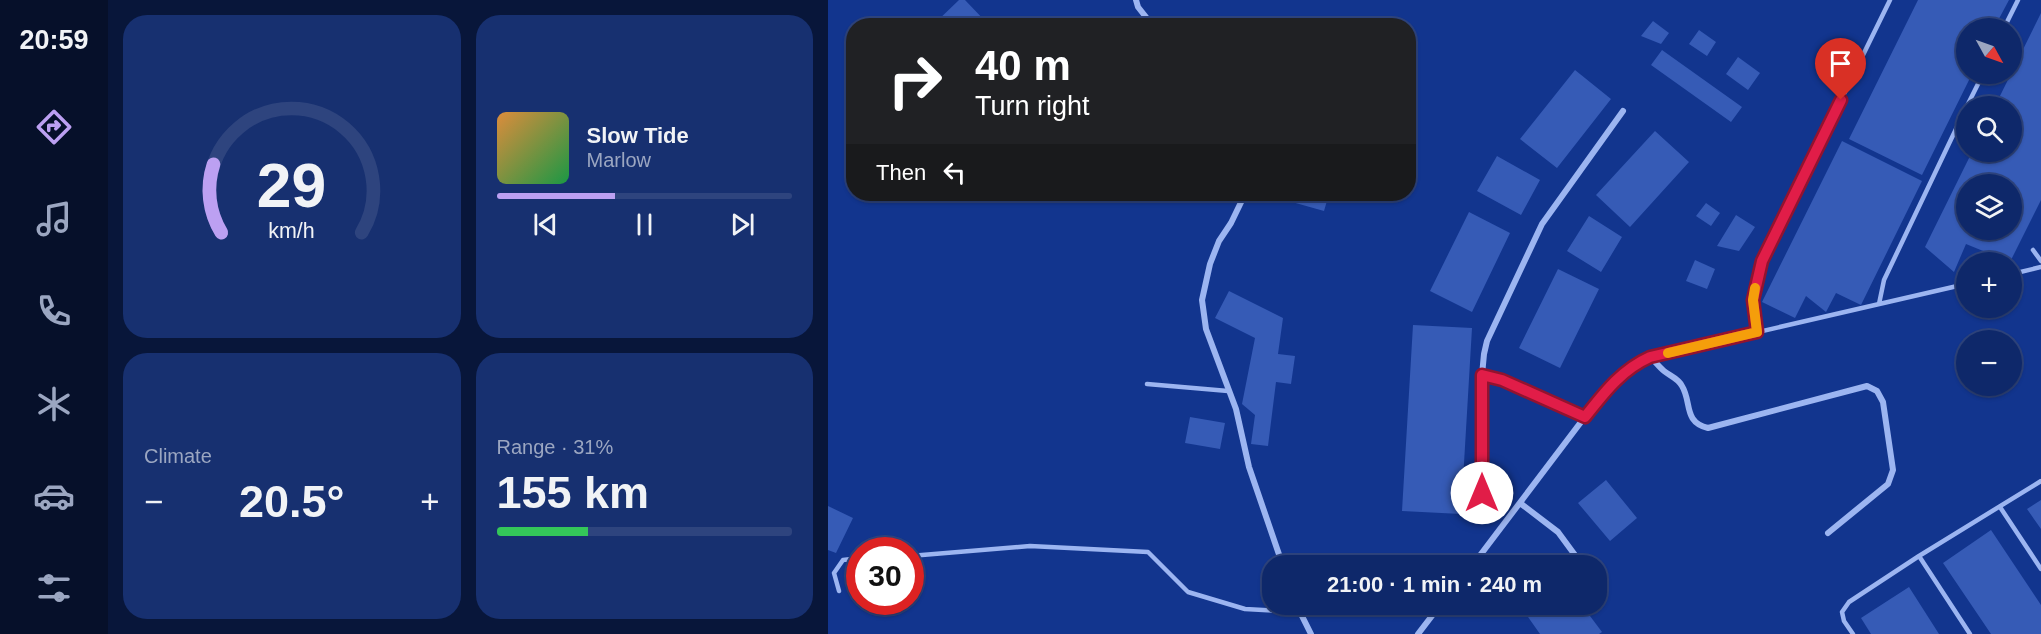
<!DOCTYPE html>
<meta charset="utf-8">
<style>
body{margin:0;font-family:Helvetica,sans-serif;background:#173070;color:#f1f3f6;height:100vh;display:flex;flex-direction:column;font-size:22px;white-space:nowrap}
*{box-sizing:border-box;margin:0}
p{font-size:20px;color:#9ba6c1}
.icon{flex:none;width:33px;height:33px;fill:none;stroke:currentColor;stroke-width:2;stroke-linecap:round;stroke-linejoin:round}
.map{position:relative;flex:1;overflow:hidden}
.drawer{display:flex;flex-direction:column;gap:15px;padding:15px;background:#08163a;width:720px}
.drawer>*{flex:none}
.guide{position:absolute;left:18px;top:18px;width:570px;height:183px;border-radius:24px;box-shadow:0 2px 4px #0004,0 0 0 2px #2e447e;background:#202124;color:#fff;overflow:hidden}
.needle{width:39px;rotate:130deg}
.tools{position:absolute;left:1128px;top:18px;display:grid;gap:12px}
.tools a{display:grid;place-items:center;width:66px;height:66px;border-radius:50%;background:#0e286a;box-shadow:0 2px 4px #0004,0 0 0 2px #2e447e;font-size:30px}
.speed{position:absolute;left:18px;top:537px;display:flex;gap:12px;font-size:30px;font-weight:700;text-align:center}
.speed>*{display:grid;place-content:center;width:78px;height:78px;border-radius:50%;background:#0e286a;box-shadow:0 2px 4px #0004,0 0 0 2px #2e447e;line-height:1}
.speed .limit{border:9px solid #d22;background:#fff;color:#111}
.pin{position:absolute;display:grid;place-items:center;width:51px;height:51px;color:#fff;margin:-62px -26px;border-radius:50% 50% 50% 0;rotate:-45deg;box-shadow:0 0 6px #0007}
.pin .icon{rotate:45deg}
.me{position:absolute;width:66px;margin:-33px;rotate:0deg;stroke-linejoin:round;filter:drop-shadow(0 0 4px #0008)}
.turn{display:flex;align-items:center;gap:21px;height:126px;padding:0 30px;font-size:27px}
.turn .icon{width:78px;height:78px;stroke-width:2.5}
.turn b{display:block;font-size:42px;line-height:51px}
.then{display:flex;align-items:center;height:57px;padding:0 30px;background:#0003;gap:12px;font-size:22px}
.big{font-size:45px;font-weight:700;line-height:1.1}
.drawer .widget{flex:1;display:flex;flex-direction:column;justify-content:center;gap:9px;min-width:0;padding:0 21px;border-radius:24px;background:#173070}
.drawer .dial{align-items:center;gap:0}
.dial svg{height:156px;overflow:visible;fill:none;stroke:#2e447e;stroke-width:7;stroke-linecap:round;text-anchor:middle}
.dial text{fill:#f1f3f6;stroke:none}
.song{display:flex;align-items:center;gap:18px}
.cover{width:72px;height:72px;border-radius:9px;background:linear-gradient(135deg,hsl(30 70% 55%),hsl(140 70% 35%))}
.played{height:6px;border-radius:3px;background:linear-gradient(90deg,#bca0f2 40%,#2e447e 40%)}
.keys{display:flex;justify-content:space-around;direction:ltr}
.heat{display:flex;justify-content:space-between;align-items:center;font-size:33px;direction:ltr}
.charge{height:9px;border-radius:4px;background:linear-gradient(90deg,#34c759 31%,#2e447e 0)}
.drawer .tiles{flex:1;display:grid;gap:15px;grid-template-columns:repeat(2,1fr)}
.trip{position:absolute;left:434px;top:555px;width:345px;height:60px;border-radius:24px;background:#0e286a;box-shadow:0 2px 4px #0004,0 0 0 2px #2e447e;font-weight:700;line-height:60px;text-align:center}
main{display:flex;flex:1;min-height:0}
.menu{display:flex;flex-direction:column;width:108px;justify-content:space-around;align-items:center;background:#06102a;color:#9ba6c1}
.menu .icon{width:42px;height:42px}
.menu .current{color:#bca0f2}
.menu b{font-size:27px;color:#f1f3f6}
.map>svg:first-child{display:block}
.building{fill:#365bb6;fill-rule:evenodd}
.lines{fill:none;stroke-linecap:round;stroke-linejoin:round}
.service{stroke:#9cb5f1;stroke-width:4.5}
.minor{stroke:#9cb5f1;stroke-width:6}
.route-casing{stroke:#92132f;stroke-width:15}
.route{stroke:#e11d48;stroke-width:10}
.slow{stroke:#f59e0b;stroke-width:10}
</style>
<main>
<nav class="menu">
<b>20:59</b>
<svg class="icon current" aria-label="directions" viewBox="0 0 24 24"><path d="M12 3l9 9-9 9-9-9zM9 14v-3h6M13 9l2 2-2 2"/></svg>
<svg class="icon" aria-label="music" viewBox="0 0 24 24"><path d="M9 18V5l10-2v13"/><circle cx="6" cy="18" r="3"/><circle cx="16" cy="16" r="3"/></svg>
<svg class="icon" aria-label="phone" viewBox="0 0 24 24"><path d="M5 4h4l2 5-3 2q2 4 5 5l2-3 5 2v4C11 20 4 13 5 4z"/></svg>
<svg class="icon" aria-label="climate" viewBox="0 0 24 24"><path d="M12 3v18M4 7l16 10M4 17L20 7"/></svg>
<svg class="icon" aria-label="car" viewBox="0 0 24 24"><path d="M5 17H2v-5l4-1 3-4h7l3 4 3 1v5h-3M9 17h6M6 11h13"/><circle cx="7" cy="17" r="2"/><circle cx="17" cy="17" r="2"/></svg>
<svg class="icon" aria-label="filters" viewBox="0 0 24 24"><path d="M4 7h16M4 17h16"/><circle cx="9" cy="7" r="2"/><circle cx="15" cy="17" r="2"/></svg>
</nav>
<section class="drawer">
<div class="tiles">
<div class="widget dial"><svg viewBox="0 0 100 80">
<path d="M14 69A42 42 0 1 1 86 69"/>
<path d="M14 69A42 42 0 0 1 10 34" stroke="#bca0f2"/>
<text x="50" y="56" font-size="32" font-weight="700">29</text>
<text x="50" y="72" font-size="11">km/h</text>
</svg></div>
<div class="widget">
<div class="song"><i class="cover"></i><div><b>Slow Tide</b><p>Marlow</p></div></div>
<div class="played"></div>
<div class="keys"><svg class="icon" aria-label="previous" viewBox="0 0 24 24"><path d="M18 5L8 12l10 7zM5 5v14"/></svg><svg class="icon" aria-label="pause" viewBox="0 0 24 24"><path d="M8 5v14M16 5v14"/></svg><svg class="icon" aria-label="next" viewBox="0 0 24 24"><path d="M6 5l10 7-10 7zM19 5v14"/></svg></div>
</div>
<div class="widget"><p>Climate</p>
<div class="heat"><a>−</a><b class="big">20.5°</b><a>+</a></div>
</div>
<div class="widget"><p>Range · 31%</p><b class="big">155 km</b><div class="charge"></div></div>
</div>
</section>
<div class="map">
<svg width="1213" height="634" viewBox="0 0 1213 634">
<rect width="100%" height="100%" fill="#12358e"/>
<path class="building" d="M131,0H137L160,24L158,26H107L106,24Z
M1090,0H1181L1166,28H1138V74H1144L1094,175L1021,139Z
M1213,13V200L1182,262L1138,244L1126,272L1097,247L1144,152H1184V106H1167ZM1138,184H1184V230H1138Z
M825,21L841,33L833,44L813,36Z
M871,30L888,42L879,56L861,44Z
M834,50L914,107L903,122L823,65Z
M910,57L932,73L920,90L898,74Z
M747,70L783,99L729,168L692,139Z
M827,131L861,162L802,227L768,195Z
M1014,141L1094,181L1033,305L1008,293L998,312L978,296L967,318L934,302Z
M669,156L712,180L693,215L649,191Z
M466,194H501L496,211L464,202Z
M878,203L892,213L883,226L868,216Z
M641,212L682,233L644,312L602,291Z
M908,215L927,227L911,251L889,246Z
M761,216L794,237L773,272L739,251Z
M867,260L887,269L879,289L858,281Z
M730,269L771,289L732,368L691,348Z
M401,291L455,318L450,354L467,356L463,384L448,382L440,446L423,444L427,415L414,404L427,338L387,318Z
M585,325L644,328L633,514L574,511Z
M362,417L397,423L392,449L357,443Z
M778,480L809,518L782,541L750,503Z
M1213,500V529L1199,509Z
M0,506L25,518L8,553L0,550Z
M1163,530L1213,605V634H1163L1115,563Z
M1081,587L1111,634H1043L1033,618Z
M691,604H753L774,632L771,634H712Z"/>
<g class="lines">
<path class="service" d="M1176,28L1190,0
M1139,106L1155,74
M1205,250L1213,261
M1184,274L1213,267
M1051,304L1056,280L1138,108
M929,332L925,300L934,261L1062,0
M822,357L1138,284
M319,384L400,391
M1172,507L1213,569
M82,556L202,546L320,552L360,592L417,609L470,612
M1091,556L1142,634
M11,591L6,573L15,560L32,558
M1025,634L1016,621L1014,612L1021,602L1091,556L1213,481"/>
<path class="minor" d="M308,0L310,7L325,26
M417,194L403,223L391,241L382,264L374,300L378,329L408,409L421,467L455,566
M654,375L674,380L757,417
M654,493V375L656,354L659,341L714,224L795,111
M692,503L730,532L755,566
M644,566L781,385L808,363L822,357C827,361 831,367 836,371C842,376 850,378 854,386C864,402 855,422 880,428L1039,386L1049,391L1055,402L1065,470L1060,484L1000,533
M768,583L776,594
M468,604L483,634
M590,634L613,604"/>
</g>
<g class="lines">
<g class="route-casing">
<path id="route" d="M654,493V375L674,380L757,417C776,393 793,370 822,357L929,332L925,300L934,261L1013,100"/>
</g>
<use href="#route" class="route"/>
<path class="slow" d="M840,353L929,332L925,300L927,288"/>
</g>
</svg>
<div class="tools">
<a><svg class="needle" viewBox="-14 -14 28 28"><path d="M0-13l5 13h-10z" fill="#e53935"/><path d="M0 13l5-13h-10z" fill="#9ba6c1"/></svg></a>
<a><svg class="icon" aria-label="search" viewBox="0 0 24 24"><circle cx="10" cy="10" r="6"/><path d="M15 15l6 6"/></svg></a>
<a><svg class="icon" aria-label="layers" viewBox="0 0 24 24"><path d="M12 4l9 5-9 5-9-5zM3 14l9 5 9-5"/></svg></a>
<a>+</a>
<a>−</a>
</div>
<div class="speed"><div class="limit">30</div></div>
<div class="pin" style="left:1013px;top:100px;background:#d93025"><svg class="icon" aria-label="arrive" viewBox="0 0 24 24"><path d="M6 21V4h12l-3 4 3 4H6"/></svg></div>
<svg class="me" style="left:654px;top:493px" viewBox="-20 -20 40 40"><circle r="19" fill="#fff"/><path d="M0-13L10 11 0 6-10 11z" fill="#e11d48"/></svg>
<div class="trip">21:00 · 1 min · 240 m</div>
<div class="guide">
<div class="turn"><svg class="icon" aria-label="right" viewBox="0 0 24 24"><path d="M7 20v-9h11M14 6l5 5-5 5"/></svg><div><b>40 m</b>Turn right</div></div>
<div class="then">Then<svg class="icon" aria-label="left" viewBox="0 0 24 24"><path d="M17 20v-9H6M10 6l-5 5 5 5"/></svg></div>
</div>
</div>
</main>
